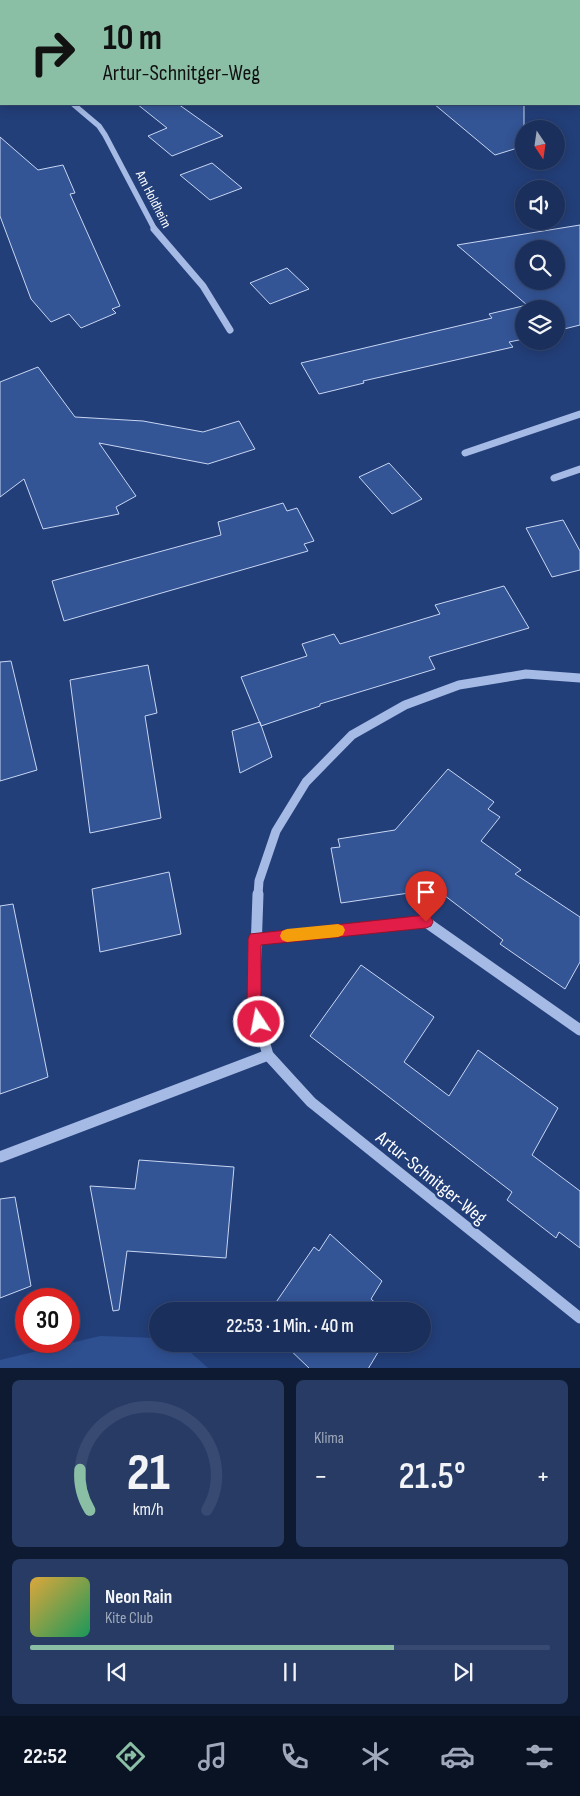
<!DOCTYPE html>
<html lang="de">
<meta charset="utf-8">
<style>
body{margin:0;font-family:"Sofia Sans Condensed",sans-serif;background:#273b64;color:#f1f3f6;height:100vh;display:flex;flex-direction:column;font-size:19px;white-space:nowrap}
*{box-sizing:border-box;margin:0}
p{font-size:16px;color:#9fa9bb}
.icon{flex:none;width:28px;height:28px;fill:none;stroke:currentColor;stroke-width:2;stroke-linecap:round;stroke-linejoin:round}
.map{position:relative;height:1368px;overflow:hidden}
.drawer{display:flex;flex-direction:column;gap:12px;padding:12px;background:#0e1a32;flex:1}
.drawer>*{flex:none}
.guide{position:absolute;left:0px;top:0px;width:580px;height:105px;box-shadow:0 2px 12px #0003,0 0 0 1px #384a71;background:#8abfa5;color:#111;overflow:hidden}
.needle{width:32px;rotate:167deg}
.tools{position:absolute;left:515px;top:120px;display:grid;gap:10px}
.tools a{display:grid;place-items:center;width:50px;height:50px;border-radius:50%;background:#1a2f5b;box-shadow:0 2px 12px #0003,0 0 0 1px #384a71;font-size:25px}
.speed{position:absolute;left:15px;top:1288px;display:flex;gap:10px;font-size:25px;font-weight:700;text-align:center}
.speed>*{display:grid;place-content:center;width:65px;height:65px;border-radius:50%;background:#1a2f5b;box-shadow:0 2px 12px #0003,0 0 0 1px #384a71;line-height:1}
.speed .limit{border:8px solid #d22;background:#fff;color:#111}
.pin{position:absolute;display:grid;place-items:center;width:42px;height:42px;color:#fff;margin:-51px -21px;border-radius:50% 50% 50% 0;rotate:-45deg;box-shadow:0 0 5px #0007}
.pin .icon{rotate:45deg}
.me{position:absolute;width:55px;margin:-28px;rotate:349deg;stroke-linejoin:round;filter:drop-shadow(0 0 4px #0008)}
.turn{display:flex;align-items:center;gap:18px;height:105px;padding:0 20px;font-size:22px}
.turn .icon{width:65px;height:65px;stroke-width:2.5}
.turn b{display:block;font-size:35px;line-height:42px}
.big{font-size:38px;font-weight:600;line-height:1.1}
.drawer .tile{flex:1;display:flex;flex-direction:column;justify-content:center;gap:8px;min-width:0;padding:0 18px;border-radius:8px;background:#273b64}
.drawer .dial{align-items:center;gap:0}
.dial svg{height:130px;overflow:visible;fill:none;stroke:#384a71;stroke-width:7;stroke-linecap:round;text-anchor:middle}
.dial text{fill:#f1f3f6;stroke:none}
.song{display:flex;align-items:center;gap:15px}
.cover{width:60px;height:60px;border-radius:8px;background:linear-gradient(135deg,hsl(40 70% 55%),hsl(150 70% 35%))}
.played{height:5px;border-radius:2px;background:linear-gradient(90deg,#8abfa5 70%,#384a71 70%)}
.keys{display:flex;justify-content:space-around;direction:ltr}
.heat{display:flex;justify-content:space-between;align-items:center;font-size:28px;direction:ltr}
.drawer .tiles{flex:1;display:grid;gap:12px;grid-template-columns:1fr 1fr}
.tile:last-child{grid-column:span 2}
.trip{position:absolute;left:149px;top:1302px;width:282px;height:50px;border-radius:25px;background:#1a2f5b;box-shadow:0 2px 12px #0003,0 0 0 1px #384a71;font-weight:600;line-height:50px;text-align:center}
.dock{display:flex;height:80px;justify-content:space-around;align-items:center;background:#0a1324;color:#9fa9bb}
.dock .icon{width:35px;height:35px}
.dock .selected{color:#8abfa5}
.dock b{font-size:22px;color:#f1f3f6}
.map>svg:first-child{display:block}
.green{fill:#2e4f90}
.building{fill:#335495;stroke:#c8d6f3;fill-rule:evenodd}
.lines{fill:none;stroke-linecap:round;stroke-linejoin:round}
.minor-far3{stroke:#a5bae4;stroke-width:5.5}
.minor-far2{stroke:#a5bae4;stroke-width:7}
.minor-far1{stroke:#a5bae4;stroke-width:9}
.minor{stroke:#a5bae4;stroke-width:11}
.route{fill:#e11d48;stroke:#92132f}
.slow{fill:#f59e0b}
.labels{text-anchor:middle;stroke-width:5;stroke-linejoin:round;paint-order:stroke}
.far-street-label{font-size:14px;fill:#fff;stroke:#233f79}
.near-street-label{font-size:19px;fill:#fff;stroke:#233f79}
</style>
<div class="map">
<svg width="580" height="1369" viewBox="0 0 580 1369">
<rect width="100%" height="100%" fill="#233f79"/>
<path class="green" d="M100,1336L157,1338L158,1344H181L208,1368H0V1360Z"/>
<path class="building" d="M137,104H178L223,136L172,156L148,136L167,128Z
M434,104H524V146L495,155Z
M0,137L38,170L63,165L75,193L70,194L120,306L112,309L116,313L81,328L69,314L51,322L31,299L0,216Z
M212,163L242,188L210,200L180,175Z
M580,225V325L556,331V309H524V339L509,342L513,347L363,381L364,383L319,394L301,363L492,318L489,314L527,305L457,245ZM524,249H556V281H524Z
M287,268L309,289L270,304L250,283Z
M38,367L75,417L143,421L203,432L239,421L255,449L208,464L99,443L136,496L116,507L119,514L43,529L24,479L0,497V382Z
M389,463L422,499L392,514L359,477Z
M283,503L287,511L297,508L314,541L304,544L308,551L64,621L52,581L221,535L218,522Z
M563,520L580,551V570L552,577L526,528Z
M504,586L529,628L429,657L435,669L320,704V706L261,726L241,677L307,656L302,644L334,634L340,644L440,614L435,605Z
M11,661L37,770L0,781V662Z
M148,665L157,713L145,716L161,818L90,833L70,680Z
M260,722L272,757L240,773L232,731Z
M448,769L494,802L488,809L500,817L481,841L521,870L515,874L580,917V962L565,989L500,944L503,940L436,889L341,903L331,848L340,847L338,839L395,830Z
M169,872L181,934L100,952L92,889Z
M13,904L48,1077L0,1094V906Z
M361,965L434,1017L404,1062L449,1096L478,1050L558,1108L532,1155L580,1191V1248L559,1232L556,1238L507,1200L512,1192L310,1036Z
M139,1160L234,1167L226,1258L127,1251L119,1310L113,1311L90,1186L135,1189Z
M15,1197L31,1286L0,1298V1199Z
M330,1234L382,1281L371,1299L385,1311H270L314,1247L319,1251Z
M284,1344H383L368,1369H310Z"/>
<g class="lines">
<path class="minor-far3" d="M278,1L281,0
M448,1L453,0
M73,104L99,126L105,135L155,230"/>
<path class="minor-far2" d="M154,229L203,286L230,330
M465,453L580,414
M554,478L580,469"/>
<path class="minor-far1" d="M258,895L259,881L276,831L306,782L352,735L405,705L459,685L526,674L580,678"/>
<path class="minor" d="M258,894L254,1006L268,1055L311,1102L580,1318
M255,939L426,922L580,1030
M0,1157L268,1055"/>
</g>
<path class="route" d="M426,915L431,917L433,922L431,926L426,928L261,945V1006L266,1022L264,1027L259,1029L254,1027L247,1006L248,939L250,934Z"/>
<path class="slow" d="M338,924L343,926L345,930L343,935L338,937L287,942L282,940L280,936L282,931L287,929Z"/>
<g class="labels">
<g class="far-street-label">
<text transform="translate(154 199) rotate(63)" y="5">Am Holdheim</text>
</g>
<g class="near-street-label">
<text transform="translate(432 1177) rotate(39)" y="7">Artur-Schnitger-Weg</text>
</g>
</g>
</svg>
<div class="tools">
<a><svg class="needle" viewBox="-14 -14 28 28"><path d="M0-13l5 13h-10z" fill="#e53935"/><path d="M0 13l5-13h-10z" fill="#9fa9bb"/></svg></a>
<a><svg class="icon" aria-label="sound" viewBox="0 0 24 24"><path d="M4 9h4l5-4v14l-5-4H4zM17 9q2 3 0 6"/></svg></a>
<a><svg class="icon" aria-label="search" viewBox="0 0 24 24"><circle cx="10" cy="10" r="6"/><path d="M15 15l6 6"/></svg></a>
<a><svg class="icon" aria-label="layers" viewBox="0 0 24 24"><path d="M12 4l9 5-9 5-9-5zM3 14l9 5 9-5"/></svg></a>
</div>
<div class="speed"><div class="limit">30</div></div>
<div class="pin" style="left:426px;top:922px;background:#d93025"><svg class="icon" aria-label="arrive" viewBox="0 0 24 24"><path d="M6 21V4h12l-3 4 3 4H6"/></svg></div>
<svg class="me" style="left:259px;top:1022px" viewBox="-20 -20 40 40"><circle r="17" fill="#e11d48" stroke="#fff" stroke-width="3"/><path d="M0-11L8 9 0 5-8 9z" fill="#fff"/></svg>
<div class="trip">22:53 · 1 Min. · 40 m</div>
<div class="guide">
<div class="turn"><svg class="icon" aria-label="right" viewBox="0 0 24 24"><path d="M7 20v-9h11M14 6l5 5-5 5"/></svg><div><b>10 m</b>Artur-Schnitger-Weg</div></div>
</div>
</div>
<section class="drawer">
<div class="tiles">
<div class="tile dial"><svg viewBox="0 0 100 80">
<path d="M14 69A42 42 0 1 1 86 69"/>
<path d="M14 69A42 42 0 0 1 8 44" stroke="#8abfa5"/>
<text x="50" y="56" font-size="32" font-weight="700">21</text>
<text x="50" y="72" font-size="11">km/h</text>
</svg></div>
<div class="tile"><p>Klima</p>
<div class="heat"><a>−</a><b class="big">21.5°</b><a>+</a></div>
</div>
<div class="tile">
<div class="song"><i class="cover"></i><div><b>Neon Rain</b><p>Kite Club</p></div></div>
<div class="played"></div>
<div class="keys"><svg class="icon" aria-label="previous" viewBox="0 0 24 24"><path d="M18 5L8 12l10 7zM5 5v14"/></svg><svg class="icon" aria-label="pause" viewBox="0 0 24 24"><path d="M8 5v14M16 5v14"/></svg><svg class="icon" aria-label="next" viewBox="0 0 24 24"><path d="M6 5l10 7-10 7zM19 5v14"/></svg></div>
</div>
</div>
</section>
<nav class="dock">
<b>22:52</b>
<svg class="icon selected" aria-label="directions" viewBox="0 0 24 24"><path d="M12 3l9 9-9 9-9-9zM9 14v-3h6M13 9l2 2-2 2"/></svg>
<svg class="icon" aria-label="music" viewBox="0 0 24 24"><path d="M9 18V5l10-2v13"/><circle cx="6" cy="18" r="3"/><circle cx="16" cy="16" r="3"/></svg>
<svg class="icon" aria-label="phone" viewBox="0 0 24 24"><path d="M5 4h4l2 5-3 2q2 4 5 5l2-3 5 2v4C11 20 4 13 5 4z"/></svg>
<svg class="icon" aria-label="climate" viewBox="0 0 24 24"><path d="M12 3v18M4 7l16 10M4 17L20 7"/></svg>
<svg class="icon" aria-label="car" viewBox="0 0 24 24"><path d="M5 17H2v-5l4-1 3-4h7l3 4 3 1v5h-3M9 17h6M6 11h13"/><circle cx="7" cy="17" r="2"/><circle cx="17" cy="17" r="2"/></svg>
<svg class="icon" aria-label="filters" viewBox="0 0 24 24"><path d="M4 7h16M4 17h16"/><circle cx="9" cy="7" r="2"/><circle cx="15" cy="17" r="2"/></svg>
</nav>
